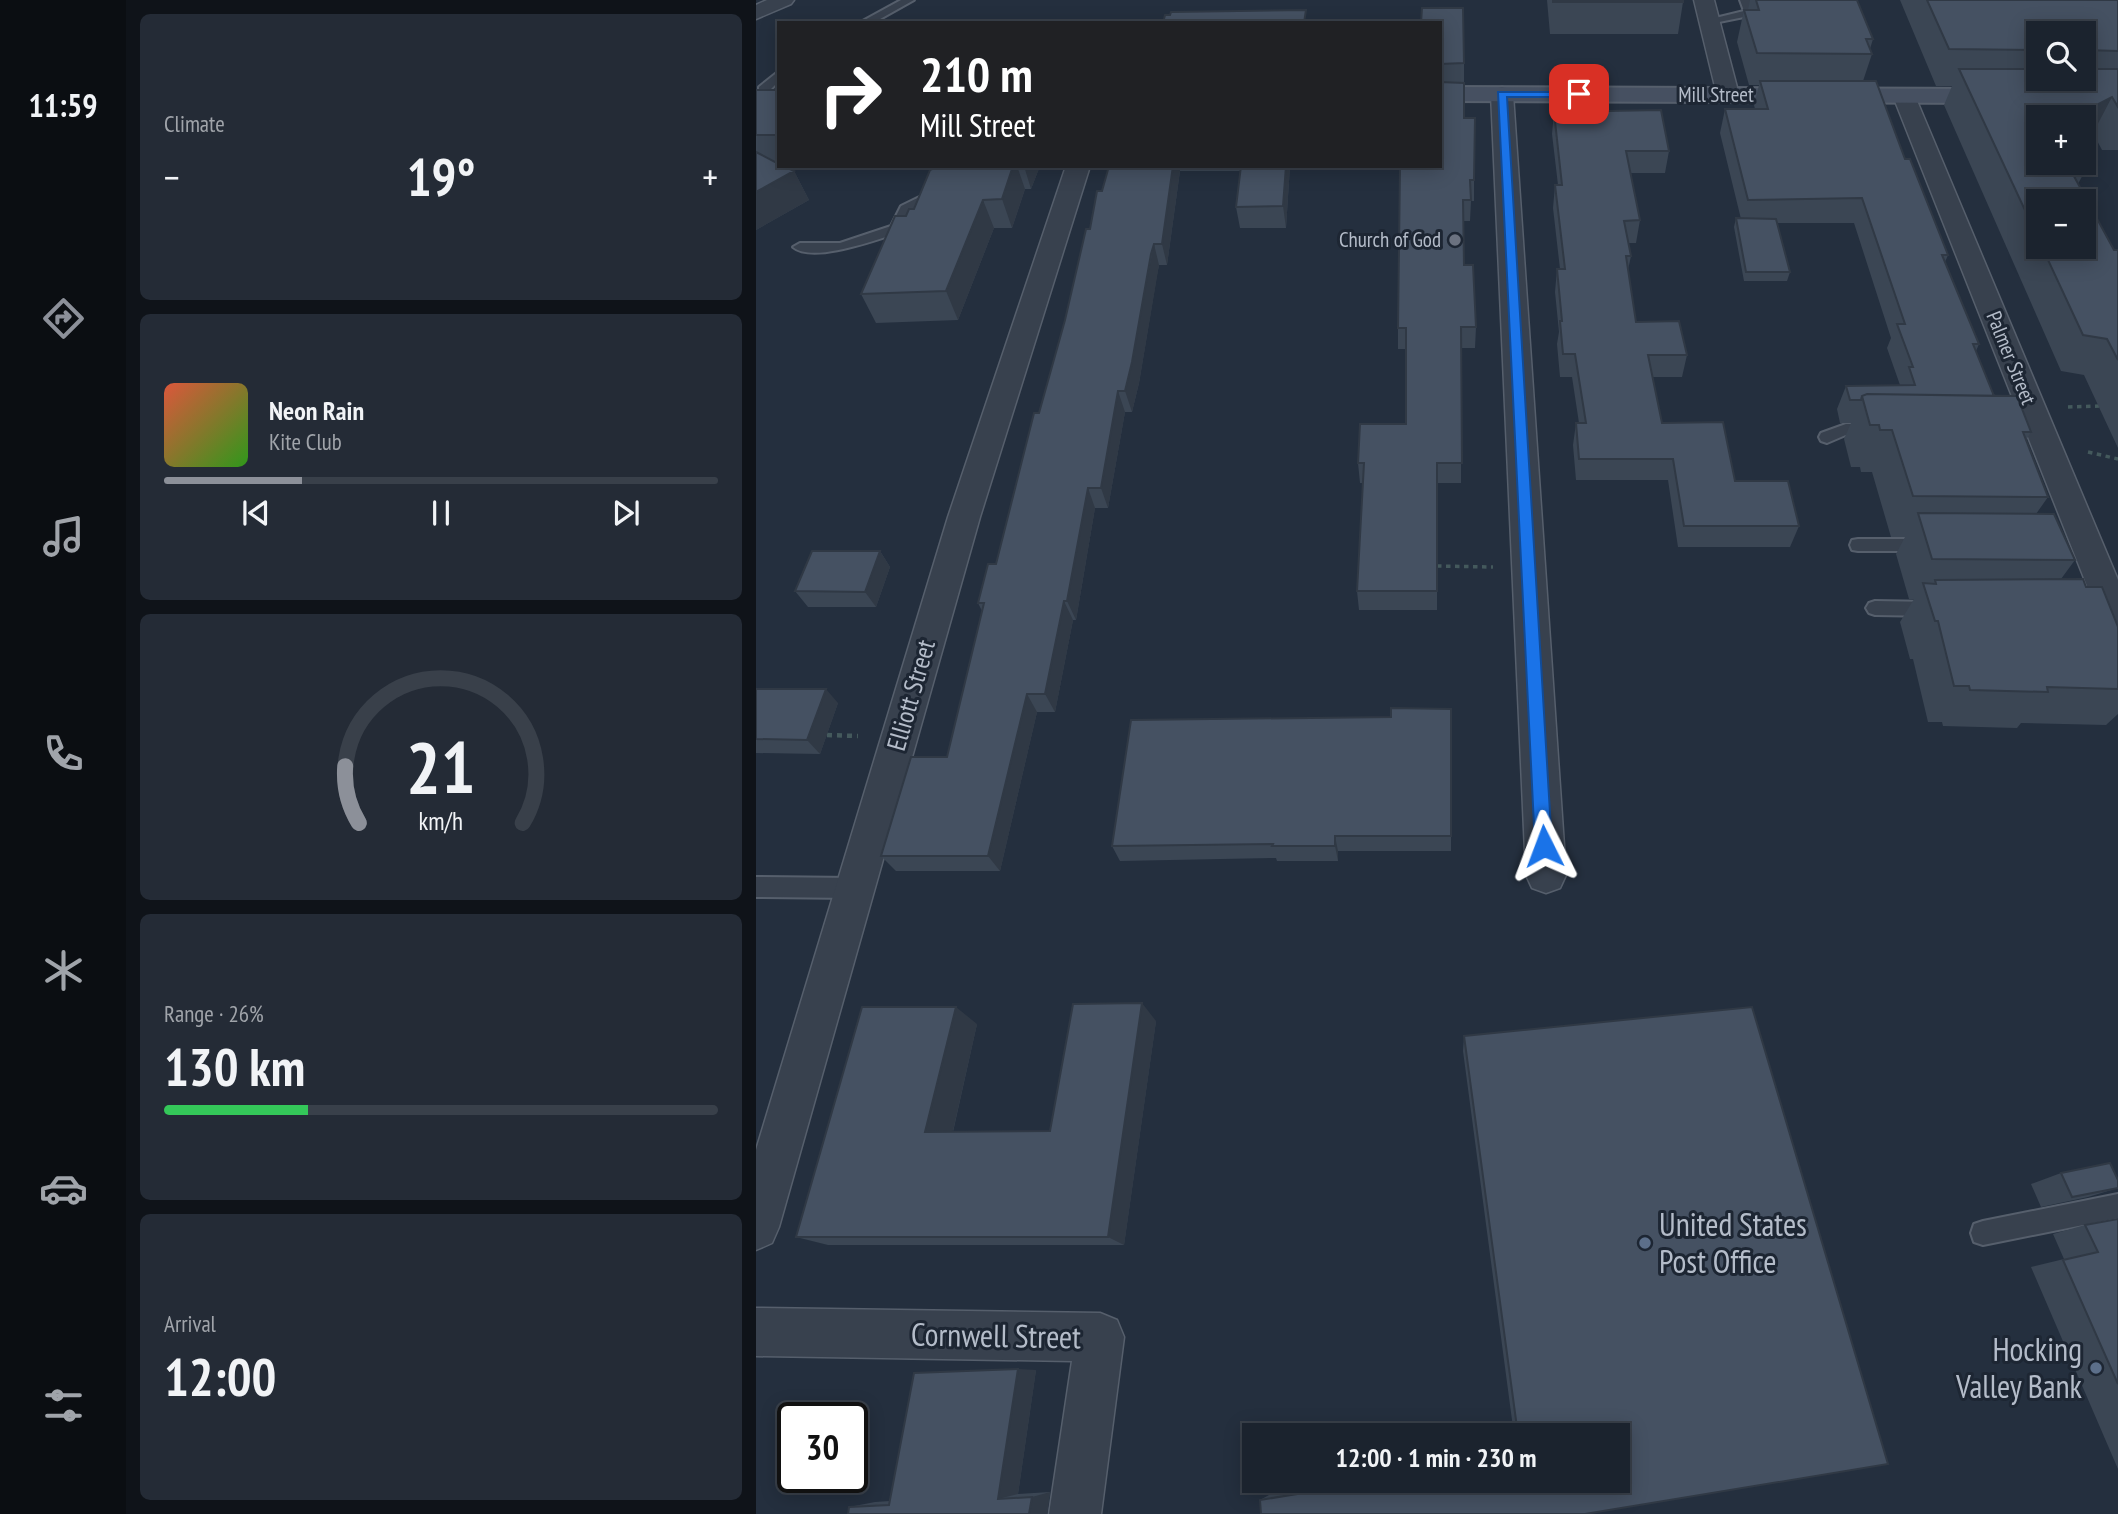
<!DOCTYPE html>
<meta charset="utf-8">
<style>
body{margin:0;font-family:"PT Sans Narrow",sans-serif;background:#242b36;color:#f1f3f6;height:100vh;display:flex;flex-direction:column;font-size:26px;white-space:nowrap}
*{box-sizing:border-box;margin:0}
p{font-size:23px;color:#a0a4aa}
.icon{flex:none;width:38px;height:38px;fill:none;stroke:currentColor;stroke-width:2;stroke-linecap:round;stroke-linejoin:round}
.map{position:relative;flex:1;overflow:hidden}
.details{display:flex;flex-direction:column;gap:14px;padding:14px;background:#0f1319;width:630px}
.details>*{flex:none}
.guide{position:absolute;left:21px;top:21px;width:665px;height:147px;border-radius:0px;box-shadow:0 4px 18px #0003,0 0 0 2px #39404a;background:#202124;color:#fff;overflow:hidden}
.fabs{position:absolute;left:1270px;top:21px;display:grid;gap:14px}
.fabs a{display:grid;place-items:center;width:70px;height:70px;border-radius:0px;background:#1b232e;box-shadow:0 4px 18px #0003,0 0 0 2px #39404a;font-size:35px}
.speed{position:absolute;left:21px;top:1402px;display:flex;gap:14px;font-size:35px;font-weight:700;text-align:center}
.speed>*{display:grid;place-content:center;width:91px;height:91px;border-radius:50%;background:#1b232e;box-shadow:0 4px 18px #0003,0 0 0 2px #39404a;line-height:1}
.speed .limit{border:4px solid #111;border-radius:10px;background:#fff;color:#111}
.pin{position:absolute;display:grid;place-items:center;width:60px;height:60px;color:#fff;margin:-30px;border-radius:14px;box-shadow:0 4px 10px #0006}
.me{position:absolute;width:77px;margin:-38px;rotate:357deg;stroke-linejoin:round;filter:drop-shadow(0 0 5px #0008)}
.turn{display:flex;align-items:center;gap:24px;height:147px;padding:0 28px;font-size:32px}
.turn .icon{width:91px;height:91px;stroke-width:2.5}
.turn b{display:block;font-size:49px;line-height:60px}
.big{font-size:52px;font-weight:700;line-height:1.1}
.details .widget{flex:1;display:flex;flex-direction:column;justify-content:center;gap:10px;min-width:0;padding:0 24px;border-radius:10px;background:#242b36}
.details .dial{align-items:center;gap:0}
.dial svg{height:182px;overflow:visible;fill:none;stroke:#39404a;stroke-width:7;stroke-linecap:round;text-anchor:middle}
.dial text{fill:#f1f3f6;stroke:none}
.song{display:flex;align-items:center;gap:21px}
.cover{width:84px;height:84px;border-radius:10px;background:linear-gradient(135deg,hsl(10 70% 55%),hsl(110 70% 35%))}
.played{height:7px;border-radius:4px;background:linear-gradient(90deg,#8c9099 25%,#39404a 25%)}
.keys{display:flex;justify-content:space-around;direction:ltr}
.heat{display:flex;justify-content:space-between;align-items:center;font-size:38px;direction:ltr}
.charge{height:10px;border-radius:5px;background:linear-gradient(90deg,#34c759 26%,#39404a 0)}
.trip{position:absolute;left:486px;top:1423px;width:388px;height:70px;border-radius:0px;background:#1b232e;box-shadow:0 4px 18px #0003,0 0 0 2px #39404a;font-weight:700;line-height:70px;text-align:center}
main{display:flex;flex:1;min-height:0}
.tabs{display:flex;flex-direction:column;width:126px;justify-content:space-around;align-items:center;background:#0b0e12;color:#a0a4aa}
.tabs .icon{width:49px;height:49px}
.tabs .current{color:#8c9099}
.tabs b{font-size:32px;color:#f1f3f6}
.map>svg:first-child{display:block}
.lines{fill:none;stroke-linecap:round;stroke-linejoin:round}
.lane-casing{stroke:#565f6c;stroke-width:4}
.street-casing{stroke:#565f6c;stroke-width:3}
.secondary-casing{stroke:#565f6c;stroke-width:4}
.path-far1{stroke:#44595c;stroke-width:3.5;stroke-dasharray:4.5 4.5;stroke-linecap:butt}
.path{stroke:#44595c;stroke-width:4.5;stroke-dasharray:5 5;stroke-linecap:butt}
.lane{fill:#38414e;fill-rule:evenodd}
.street{fill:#38414e;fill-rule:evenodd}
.secondary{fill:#465061;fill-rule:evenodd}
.wall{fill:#3b4654;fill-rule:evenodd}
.shaded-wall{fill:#303945}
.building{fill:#455162;stroke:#303945;stroke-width:2}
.route{fill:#1a73e8;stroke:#114b97;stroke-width:2}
.worship-dot{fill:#6b7280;stroke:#1d2633;stroke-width:2.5}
.service-dot{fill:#5c6f8a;stroke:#1d2633;stroke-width:2.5}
.labels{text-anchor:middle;stroke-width:6;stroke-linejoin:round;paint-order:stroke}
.far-street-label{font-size:21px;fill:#b4bcc9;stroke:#1d2633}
.far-poi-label{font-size:21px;fill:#b4bcc9;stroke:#1d2633;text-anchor:end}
.street-label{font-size:26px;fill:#b4bcc9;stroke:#1d2633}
.near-poi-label{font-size:32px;fill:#b4bcc9;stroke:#1d2633;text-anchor:start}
.near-street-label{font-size:32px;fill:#b4bcc9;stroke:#1d2633}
</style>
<main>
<nav class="tabs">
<b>11:59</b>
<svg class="icon current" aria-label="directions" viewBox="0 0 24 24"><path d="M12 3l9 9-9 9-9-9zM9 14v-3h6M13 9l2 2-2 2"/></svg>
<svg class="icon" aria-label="music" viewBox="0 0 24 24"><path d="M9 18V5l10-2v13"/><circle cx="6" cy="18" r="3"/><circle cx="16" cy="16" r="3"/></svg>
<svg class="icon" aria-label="phone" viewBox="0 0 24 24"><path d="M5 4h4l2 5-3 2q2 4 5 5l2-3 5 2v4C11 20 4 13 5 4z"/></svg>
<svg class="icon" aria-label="climate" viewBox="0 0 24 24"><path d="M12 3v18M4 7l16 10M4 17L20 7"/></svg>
<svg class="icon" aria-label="car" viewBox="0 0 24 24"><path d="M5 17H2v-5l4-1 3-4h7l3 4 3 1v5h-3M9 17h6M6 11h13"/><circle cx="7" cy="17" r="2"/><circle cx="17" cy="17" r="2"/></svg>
<svg class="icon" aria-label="filters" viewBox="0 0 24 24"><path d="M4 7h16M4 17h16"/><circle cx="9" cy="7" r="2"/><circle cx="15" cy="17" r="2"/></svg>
</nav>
<section class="details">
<div class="widget"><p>Climate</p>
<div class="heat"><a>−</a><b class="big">19°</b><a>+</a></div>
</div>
<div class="widget">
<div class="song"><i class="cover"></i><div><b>Neon Rain</b><p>Kite Club</p></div></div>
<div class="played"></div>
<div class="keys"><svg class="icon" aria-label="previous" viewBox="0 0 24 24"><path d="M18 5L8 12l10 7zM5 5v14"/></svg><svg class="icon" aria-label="pause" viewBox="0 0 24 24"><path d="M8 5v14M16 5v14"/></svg><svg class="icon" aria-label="next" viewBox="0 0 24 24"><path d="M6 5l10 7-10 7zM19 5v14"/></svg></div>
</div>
<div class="widget dial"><svg viewBox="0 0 100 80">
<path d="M14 69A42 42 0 1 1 86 69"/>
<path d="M14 69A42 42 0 0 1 8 44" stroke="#8c9099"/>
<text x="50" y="56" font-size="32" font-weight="700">21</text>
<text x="50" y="72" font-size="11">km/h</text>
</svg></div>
<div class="widget"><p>Range · 26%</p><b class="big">130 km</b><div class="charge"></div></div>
<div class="widget"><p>Arrival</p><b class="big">12:00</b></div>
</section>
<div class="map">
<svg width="1362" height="1514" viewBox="0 0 1362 1514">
<rect width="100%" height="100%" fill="#242f3e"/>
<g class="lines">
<g class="lane-casing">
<path id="lane" d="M145,0H158L117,23H103Z
M984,0H994L1000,13L998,15L953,24L947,21L988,11Z
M23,71V81L11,93H3V87Z
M195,166H207L197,191L155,211L145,232C122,239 57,264 37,247L44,243H84L135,226L145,206L186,186Z
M1090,424H1116L1124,429L1116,434H1092L1071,443L1065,441L1063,437L1065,433Z
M1102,539H1170L1176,540L1178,545L1176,550L1170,551H1102L1096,550L1094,545L1096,540Z
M1119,601L1178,602L1184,604L1187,609L1184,614L1178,616L1119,615L1113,613L1110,608L1113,603Z
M0,877L98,878L105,881L108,888L105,895L98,898L0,897Z
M1362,1194V1218L1227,1245L1218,1242L1215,1233L1218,1224L1227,1221Z"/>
</g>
<g class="street-casing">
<path id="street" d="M11,0H38L35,4L0,19V5Z
M938,0H958L983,95L980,100H964L961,95Z
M746,87L754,89L757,94L810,875L804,888L790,893L776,888L770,875L735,94L738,89Z
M1148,89L1156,91L1159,96L1362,580V634L1350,630L1345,621L1137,96L1140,91Z
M310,166H334L224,517L23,1227L16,1243L0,1250V1150L192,517Z
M0,1308L344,1313L361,1320L368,1337L345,1514H293L316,1361L0,1356Z"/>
</g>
<g class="secondary-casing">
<path id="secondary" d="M684,87L1246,89L1254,91L1258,96L1254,101L1246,103L684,101Z"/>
</g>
<path class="path-far1" d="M1312,407L1343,406
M1332,452L1362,459
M681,566L737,567"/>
<path class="path" d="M71,735L102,736"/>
<use href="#lane" class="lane"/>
<use href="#street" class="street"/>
<use href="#secondary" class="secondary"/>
</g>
<path class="wall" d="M791,0H927V2L922,34H794Z
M994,0H1101L1117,39L1114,49L1116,54L1107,81L1149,159L1192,255L1189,262L1223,344L1220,351L1238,396L1275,432L1270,440L1292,497L1280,514L1319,560L1305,579L1330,587L1362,627V714L1350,725L1265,723L1261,728L1187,726L1186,722H1172L1157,659H1154L1144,622L1158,599H1153L1140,554L1149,537H1135L1116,472H1105L1104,467H1095L1088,439L1095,423H1084L1081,409L1090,386L1144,385L1131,348L1135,338L1098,223H1021L1034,272L1031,281H988L978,227L980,218L985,219L964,133L969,109H999L998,105L1003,85H993L981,42L988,10H992Z
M1144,0H1362V150H1346L1337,133L1328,138V117H1283L1331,167L1322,184L1358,250H1362V448L1328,375L1305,371L1188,105L1196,86H1180ZM1283,33H1328V79H1283ZM1283,201L1328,247H1283Z
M684,23L708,63V118L718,180V201H715L714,221H707L708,265L720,327L719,348H705V483H681V610H603L601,591L607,483H604L602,463L650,424V349H642V328L684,166Z
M0,90H23V166L38,171L53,200L0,230Z
M798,112L913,151L909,173H875L884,220L880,243H872L875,256L872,270L880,322L931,355L926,377H897L906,423L979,481L1043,526L1034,547H922L912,480H820L817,445L820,423H823L816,377H804L801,344L803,332L799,292L801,269H804L797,208L799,185H802L796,134Z
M182,166H284L275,189H269L256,228H238L202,320L120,323L105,294L150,216L158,209Z
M353,166H534L530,228H484L480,207L484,171H424L411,265H403L401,275L383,383L376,412H369L352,508H339L320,620H317L299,712H281L244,871H140L125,856L191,757L226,611L222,603L240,564L283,413L334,229Z
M124,551L134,567L120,607H52L39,591Z
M0,689L82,703L64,754L0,753Z
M375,720L695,836V851H582V861H521L520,858L364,861L356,846Z
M996,1007L1132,1464L829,1514H505L504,1500L513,1495L600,1480H863V1435H758L707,1051L708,1036Z
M400,1021L368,1245H72L40,1237L221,1024L197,1132L294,1131Z
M1305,1173L1362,1188L1332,1197L1285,1207L1275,1184Z
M1362,1219V1469L1275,1267L1308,1259L1297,1234L1329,1225Z
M280,1370L262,1494L294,1492L291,1514H92L93,1507L119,1502L134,1501Z"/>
<path class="shaded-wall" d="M1356,97L1337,133L1328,138V117H1317Z
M257,166H261L269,189L256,228L246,199Z
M268,166H284L275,189Z
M417,166H424V171L411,265L406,244Z
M530,166H534L530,228L527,206Z
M38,171L53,200L0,230V192Z
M227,200L238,228L202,320L190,291Z
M398,244L403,265L383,383L376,412L369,391Z
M362,391L369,412L352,508L345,488Z
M332,488L339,508L320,620L311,601Z
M124,551L134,567L120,607L109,592Z
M308,601L317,620L299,712L289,694Z
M70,689L82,703L64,754L51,740Z
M271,694L281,712L244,871L232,856Z
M579,836L582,851V861L579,846Z
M386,1003L400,1021L368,1245L352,1237Z
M200,1007L221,1024L194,1144L169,1132Z
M262,1369L280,1370L262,1494L242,1499Z
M294,1492L291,1514H273L276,1497Z"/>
<path class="building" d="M797,0H927V2H797Z
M1000,0H1101L1117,39H1110L1116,54L1001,53L988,10H1003Z
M1171,0H1362V51L1328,50V33H1283V50L1193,49Z
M666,8H707L708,63L684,64V23H665Z
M550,10L548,23H407L409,15H414L415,12Z
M1203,69H1283V79H1328V69H1362V107L1356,97L1317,117H1283V163L1328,162L1331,167H1313L1358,250H1362V360L1351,339L1327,335L1286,247H1328V201H1283V240Z
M1004,81H1120L1149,159H1154L1192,255H1186L1223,344H1217L1238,396L1111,394L1106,396L1105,400H1094L1090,386L1159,385L1153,367H1157L1141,324H1149L1106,198L992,200L969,109H1012Z
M684,82L708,83V118H719L718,180H714L715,200H707L708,265H717L720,327H705L706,463H681V591H601L608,463H602L604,424H650V328H642L644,166H684Z
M0,90H23V135H0Z
M905,110L913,151H870L884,220L868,221L875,256H870L880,322L923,321L931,355H892L906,423L967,422L979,481H1032L1043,526H928L917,459H823L820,423H830L819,354H807L804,321H806L801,269H809L799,185H806L798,112Z
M0,152L23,164V166H28L38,171L0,192Z
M182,166H257L246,199L227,200L190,291L105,294L139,216H150L153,209H158L174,170Z
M353,166H417L406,244H398L395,254L376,362L369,391H362L345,488H332L311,601H308L289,694H271L232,856H125L155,757H191L228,603H222L232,564H240L278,413H283L309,320L330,229H334L341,191H346Z
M485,166H530L527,206L480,207Z
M980,218L1020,219L1034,272H990Z
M1111,394L1261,396L1275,432H1267L1292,497L1157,496L1136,430H1124L1123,425H1114L1106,396Z
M1162,513L1298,514L1319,560L1176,559Z
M56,551H124L109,592L39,591Z
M1327,579L1330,587H1346L1362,627V689L1291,687L1292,692L1214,690L1213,686H1198L1182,621H1179L1167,583L1180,584L1179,580Z
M0,689H70L51,740L0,739Z
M635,708L695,709V836H579V846H516L517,844L356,846L375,720L635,717Z
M386,1003L352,1237H40L106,1007H200L169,1132L294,1131L317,1004Z
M996,1007L1132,1464L829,1514H505L504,1500L627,1480H863V1435H762L708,1036Z
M1354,1163L1362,1180V1188L1316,1197L1305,1173Z
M1362,1219V1384L1307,1260L1342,1252L1329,1225Z
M262,1369L242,1499L276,1497L273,1514H92L93,1507L133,1505L158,1373Z"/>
<path class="route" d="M742,92H823L828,94L823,97H751L796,846L794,851L788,853L782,851L779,846Z"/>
<circle class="worship-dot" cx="699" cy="240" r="7"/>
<g class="service-dot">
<circle cx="889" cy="1243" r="7"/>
<circle cx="1340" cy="1368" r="7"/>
</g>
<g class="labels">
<g class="far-street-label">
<text x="960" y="102">Mill Street</text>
<text transform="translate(1255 358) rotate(68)" y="7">Palmer Street</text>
</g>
<g class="far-poi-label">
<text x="685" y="247">Church of God</text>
</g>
<g class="street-label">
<text transform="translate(155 695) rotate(-74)" y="9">Elliott Street</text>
</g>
<g class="near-poi-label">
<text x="903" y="1236">United States<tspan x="903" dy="37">Post Office</tspan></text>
<text x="1326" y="1361" text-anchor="end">Hocking<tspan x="1326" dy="37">Valley Bank</tspan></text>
</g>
<g class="near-street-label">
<text transform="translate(240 1336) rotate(1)" y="11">Cornwell Street</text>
</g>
</g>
</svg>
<div class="fabs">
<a><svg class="icon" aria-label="search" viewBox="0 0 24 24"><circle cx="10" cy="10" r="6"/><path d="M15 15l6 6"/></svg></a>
<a>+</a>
<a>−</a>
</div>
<div class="speed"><div class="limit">30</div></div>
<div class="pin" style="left:823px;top:94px;background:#d93025"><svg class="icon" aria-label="arrive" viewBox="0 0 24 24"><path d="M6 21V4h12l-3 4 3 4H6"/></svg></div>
<svg class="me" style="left:788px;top:846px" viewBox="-20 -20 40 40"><path d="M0-17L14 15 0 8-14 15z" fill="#1a73e8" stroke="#fff" stroke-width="4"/></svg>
<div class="trip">12:00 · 1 min · 230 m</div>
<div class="guide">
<div class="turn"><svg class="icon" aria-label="right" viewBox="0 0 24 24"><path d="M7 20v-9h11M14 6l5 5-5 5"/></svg><div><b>210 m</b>Mill Street</div></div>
</div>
</div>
</main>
